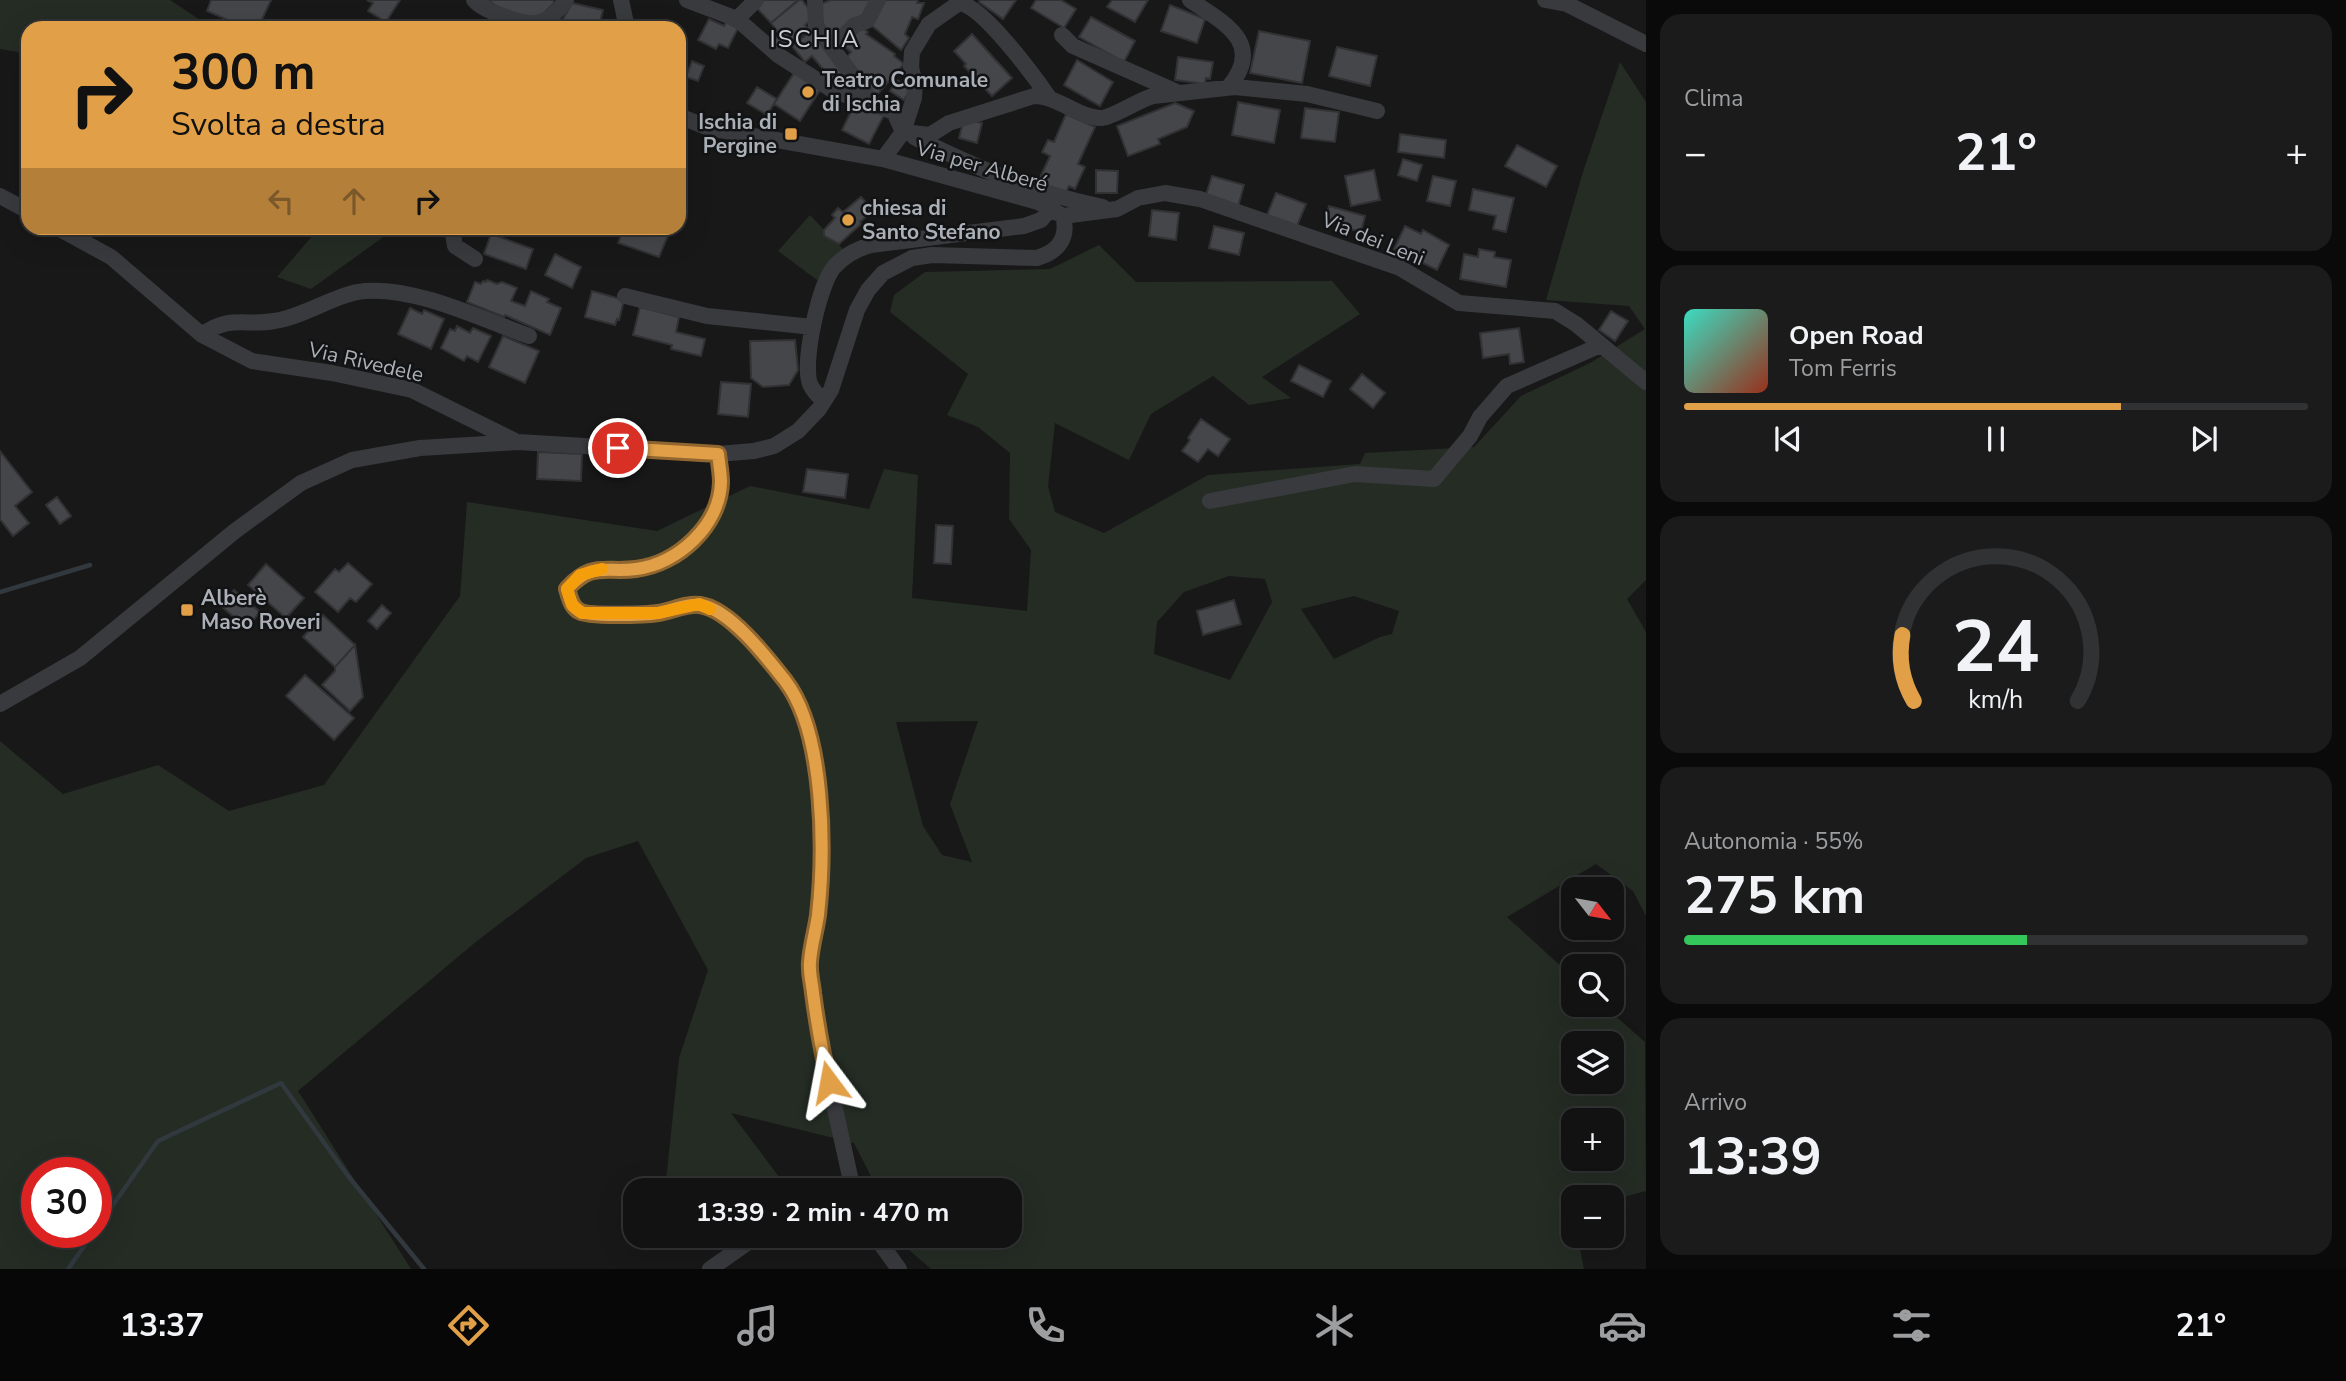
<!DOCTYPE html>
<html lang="it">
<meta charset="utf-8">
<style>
body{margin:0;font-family:"Nunito Sans",sans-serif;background:#1b1b1c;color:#f1f3f6;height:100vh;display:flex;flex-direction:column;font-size:26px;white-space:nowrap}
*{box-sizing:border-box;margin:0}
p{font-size:23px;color:#9c9ea0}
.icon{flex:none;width:38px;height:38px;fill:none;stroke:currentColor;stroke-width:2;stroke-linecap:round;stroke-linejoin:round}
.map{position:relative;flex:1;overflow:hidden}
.side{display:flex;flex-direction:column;gap:14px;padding:14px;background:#0a0a0a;width:700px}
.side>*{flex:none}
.top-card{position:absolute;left:21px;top:21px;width:665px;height:214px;border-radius:21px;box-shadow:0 7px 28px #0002,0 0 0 2px #313233;background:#e19f48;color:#111;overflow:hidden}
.needle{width:46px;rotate:121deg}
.tools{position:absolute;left:1561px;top:877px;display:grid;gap:14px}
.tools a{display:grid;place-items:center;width:63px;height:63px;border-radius:14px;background:#121213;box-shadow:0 7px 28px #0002,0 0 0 2px #313233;font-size:35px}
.speed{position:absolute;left:21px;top:1157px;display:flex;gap:14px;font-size:35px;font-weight:700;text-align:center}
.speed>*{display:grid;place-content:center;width:91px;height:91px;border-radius:50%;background:#121213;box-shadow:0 7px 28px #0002,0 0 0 2px #313233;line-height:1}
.speed .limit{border:10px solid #d22;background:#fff;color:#111}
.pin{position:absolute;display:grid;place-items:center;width:60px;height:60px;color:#fff;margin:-30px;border:4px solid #fff;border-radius:50%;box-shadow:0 2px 7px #0007}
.me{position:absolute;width:77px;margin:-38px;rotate:347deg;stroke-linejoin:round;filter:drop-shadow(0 0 5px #0008)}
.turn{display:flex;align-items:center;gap:24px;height:147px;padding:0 35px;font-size:32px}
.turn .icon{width:91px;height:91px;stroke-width:2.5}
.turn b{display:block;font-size:49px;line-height:60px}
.lanes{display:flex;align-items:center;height:66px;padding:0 35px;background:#0003;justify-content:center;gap:35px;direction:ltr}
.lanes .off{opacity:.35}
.big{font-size:52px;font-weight:700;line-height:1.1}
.side .card{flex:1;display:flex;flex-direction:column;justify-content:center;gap:10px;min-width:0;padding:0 24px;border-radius:21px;background:#1b1b1c}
.side .dial{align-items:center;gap:0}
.dial svg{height:182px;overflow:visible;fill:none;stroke:#313233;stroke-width:7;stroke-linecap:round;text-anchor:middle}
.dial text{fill:#f1f3f6;stroke:none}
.song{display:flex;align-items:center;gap:21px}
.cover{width:84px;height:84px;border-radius:10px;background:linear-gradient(135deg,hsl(170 70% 55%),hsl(10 70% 35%))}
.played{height:7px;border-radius:4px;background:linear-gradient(90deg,#e19f48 70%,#313233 70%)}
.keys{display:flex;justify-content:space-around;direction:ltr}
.heat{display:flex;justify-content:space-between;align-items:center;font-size:38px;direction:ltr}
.charge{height:10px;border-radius:5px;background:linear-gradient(90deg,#34c759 55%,#313233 0)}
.trip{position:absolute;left:623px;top:1178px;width:399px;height:70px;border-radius:21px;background:#121213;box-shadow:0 7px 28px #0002,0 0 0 2px #313233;font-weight:700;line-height:70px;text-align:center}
.tab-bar{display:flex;height:112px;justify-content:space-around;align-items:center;background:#070708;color:#9c9ea0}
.tab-bar .icon{width:49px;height:49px}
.tab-bar .current{color:#e19f48}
.tab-bar b{font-size:32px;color:#f1f3f6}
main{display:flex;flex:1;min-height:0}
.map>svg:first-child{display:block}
.green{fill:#242c24;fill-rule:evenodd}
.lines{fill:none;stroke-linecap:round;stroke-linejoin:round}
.stream{stroke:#31393e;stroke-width:4.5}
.building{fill:#454649;stroke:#323235;stroke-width:2}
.minor{stroke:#393a3e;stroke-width:16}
.route-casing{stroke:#92672f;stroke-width:18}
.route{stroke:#e19f48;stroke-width:12}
.slow{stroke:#f59e0b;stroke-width:12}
.poi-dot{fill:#e19f48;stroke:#121314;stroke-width:2.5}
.labels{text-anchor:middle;stroke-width:5;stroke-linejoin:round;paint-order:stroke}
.poi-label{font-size:21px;font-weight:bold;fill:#abb0b8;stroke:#121314;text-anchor:start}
.street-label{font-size:21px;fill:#abb0b8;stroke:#121314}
.quarter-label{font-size:24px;letter-spacing:2px;fill:#cccfd4;stroke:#121314}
</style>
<main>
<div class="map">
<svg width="1646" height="1269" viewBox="0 0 1646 1269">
<rect width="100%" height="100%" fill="#181819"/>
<path class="green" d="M0,0H170L212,28H28V54L0,49Z
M1620,62L1646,102V580L1627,599L1646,632V916L1633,891L1596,864L1507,917L1573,977V1004L1603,1005L1645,1042L1646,1191L1612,1200V1197H1573V1236H1589L1580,1249L1584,1269H931L909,1250L902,1236H1010V1190H878L854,1143L731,1113L789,1190H670L666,1180L679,1058L708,970L638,841L586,858L477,941L298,1091L411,1269H0V741L63,794L158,765L229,811L324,785L460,596L467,502L657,531L750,486L869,509L884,469L918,475L912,598L1027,611L1031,550L1009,519L1010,453L978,427L947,415L968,374L890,312L894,295L925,272L1050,269L1099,245L1136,282L1332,281L1360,314L1262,377L1291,398L1249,405L1213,376L1151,414L1129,460L1055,423L1048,486L1055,512L1104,533L1208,475L1360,464L1365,453L1474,447L1521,396L1590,363L1645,329L1629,306L1546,300L1582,175ZM1229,576L1265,579L1272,602L1230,680L1154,654L1157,622L1184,592ZM1354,596L1399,611L1392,634L1380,637L1334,659L1301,609ZM978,721L950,804L972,862L942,855L923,826L896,722ZM1573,1043H1612V1082H1573ZM1573,1120H1612V1158H1573ZM37,1172H96V1232H37Z
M810,215L824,230V236L833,239L844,250L817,280L778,251Z
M319,228H388L382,238L311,289L277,277Z"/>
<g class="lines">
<path class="stream" d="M0,592L90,565
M96,1229L158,1141L281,1083L348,1176L424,1269
M68,1269L94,1232"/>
</g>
<path class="building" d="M211,0H271L258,28H246L207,11Z
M367,0H400L386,22L368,11L373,3Z
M488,0H553L554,3L534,23L500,9Z
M761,0H797L798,1L771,23L754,5Z
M798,0H802L815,17L805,25L809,30L780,51L771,42L780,35L771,23Z
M831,0H874L867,11L829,40L817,5Z
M881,0H918L917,3H924L918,19L912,17L905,34L909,38L901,50L871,25Z
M980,0H1016L1003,19L979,2Z
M1036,0H1061L1076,9L1064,28L1031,8Z
M1112,0H1148L1135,22L1107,7Z
M572,3L603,10L599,26L590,25L588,28H558Z
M1170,5L1205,19L1197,43L1161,31Z
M1091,17L1135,41L1124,62L1079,37Z
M709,19L724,26L726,22L738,28L728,48L719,44L716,49L698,40Z
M857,24L868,32L866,34L895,54L894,56L904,64L876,96L847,57L851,52L840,43Z
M814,29L848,70L833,81L812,56L805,62L792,46Z
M1259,31L1310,41L1302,83L1250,73Z
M972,34L1012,78L992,96L964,66L966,64L954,51Z
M1337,47L1377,56L1370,86L1329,76Z
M1178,57L1213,62L1210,79L1206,78L1205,84L1175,80Z
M1077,60L1113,82L1100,106L1064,85Z
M692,61L704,66L698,81L686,77Z
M796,70L822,87L800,121L774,104Z
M897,80L911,88L904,100L890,91Z
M757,87L777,99L767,115L747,103Z
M856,101L884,115L869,144L842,130Z
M1238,102L1280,110L1274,143L1232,135Z
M1175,103L1194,111L1187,127L1158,139L1160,144L1128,156L1117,126Z
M1305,108L1339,112L1335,142L1301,138Z
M1066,114L1095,127L1078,164L1085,167L1075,189L1069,186L1064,196L1037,184L1050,156L1042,152L1048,140L1054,142Z
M964,119L982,123L977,143L959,138Z
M1400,134L1446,140L1444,158L1398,152Z
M1517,145L1557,166L1546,187L1505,166Z
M1403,159L1422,165L1417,181L1398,175Z
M1096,170L1118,171L1117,193H1096Z
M1374,170L1380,200L1351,206L1345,176Z
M1212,176L1244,185L1238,207L1205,198Z
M1433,176L1456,181L1450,206L1427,201Z
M1473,189L1514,198L1506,232L1493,229L1496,216L1469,210Z
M1276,193L1306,204L1297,226L1267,215Z
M861,197L873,210L860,222L861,224L839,244L824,236V230L835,218L832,215L838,208L843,212Z
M1329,206L1365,216L1361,232L1325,222Z
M1152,210L1179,213L1176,240L1149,236Z
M1214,226L1244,233L1239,255L1209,248Z
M1405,226L1421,234L1423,230L1449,245L1437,270L1394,249Z
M624,228H656L669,233L659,257L618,243Z
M491,234L533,249L526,269L484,254Z
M1479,249L1495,252L1494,257L1511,260L1506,287L1460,279L1464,254L1478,257Z
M555,254L581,267L572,288L545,275Z
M487,280L497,284L502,282L517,288L511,301L525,306L531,291L549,299L547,302L561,308L550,335L505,315L504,317L467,302L475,282L481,284L483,281L486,282Z
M592,291L624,300L619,320L617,319L615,325L585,317Z
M640,307L679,317L676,332L705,339L701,356L671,349L672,345L633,335Z
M410,308L422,314L424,310L444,319L431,349L398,334Z
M1611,311L1628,321L1615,341L1599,330Z
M457,326L470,333L473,328L491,336L478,362L467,356L464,361L441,348L450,329L455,331Z
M1519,328L1524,362L1510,364L1509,354L1483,358L1480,333Z
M503,336L539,351L525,383L489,367Z
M795,340L798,370L789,385L763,387L751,378L750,341Z
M1299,365L1331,381L1323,397L1291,381Z
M1362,374L1385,393L1373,408L1350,389Z
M721,382L751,384L748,417L718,414Z
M1201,419L1230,439L1218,456L1208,449L1198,462L1182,451L1190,440L1188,438Z
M0,451L32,492L15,506L29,523L13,536L0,519Z
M538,452L582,454L581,481L537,479Z
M807,469L848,474L845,498L803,492Z
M57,497L71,516L60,524L46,505Z
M936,525L953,526L951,564L934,563Z
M348,563L372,584L356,602L350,598L338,612L315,592L335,569L339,572Z
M266,564L304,598L286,618L248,585Z
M234,590L260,612L247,628L221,606Z
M1234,600L1241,624L1203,635L1197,611Z
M382,605L391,613L377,629L368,621Z
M323,615L355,645L335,667L303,637Z
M355,645L363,697L350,711L322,685L335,671V667Z
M305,675L354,718L334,740L286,696Z"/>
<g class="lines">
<path class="minor" d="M474,0C481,8 493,12 503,16C533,28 547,27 566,0
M621,0L627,28
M687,0L737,19L778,55L834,91L894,112L903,132L883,159
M815,0L816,27L874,104
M1190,0C1224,23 1266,43 1228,88
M1545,0L1567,4L1646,44
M737,19L756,0
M1062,35L1073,46L1177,92
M833,47L855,25L867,21L878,0
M903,132L930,135L949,123L1034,96C1059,96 1080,119 1102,118C1114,117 1138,100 1153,96L1235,87L1307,94L1377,111
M903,132L914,98L915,84L911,67L912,52L929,24L959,3C982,5 1034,76 1048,96
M914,137C975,167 1036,194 1103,207
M0,196L28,211
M1063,216L1117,209L1138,198L1165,193L1200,199L1400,268L1459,303L1555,311L1576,324L1646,382
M58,228L111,257L202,335L252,361L332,373L412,390L515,441
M455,228L453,234L455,246L475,259
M625,296L707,316L813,327
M202,335C228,315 245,326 274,321C304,317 337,293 365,291C417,287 481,319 529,336
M824,401C818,396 813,391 810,384C802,362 819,285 834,267C845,255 856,249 871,245L1024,226L1041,220L1051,208
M718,454C719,463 721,473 721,482C720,525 678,564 636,569C605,573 592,561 567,589L572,605L581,613H658L699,605L713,610L726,617L758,648L788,684L807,723L818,784L822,853L818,915L809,963L818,1032L853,1190
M1210,501L1355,474L1434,479L1470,436L1480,417L1507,386L1601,345
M0,704L80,658L235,531L301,483L352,460L420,448L518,442L718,454L754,451L774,446L798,431L819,409L831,390L857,310L868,290L883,273L912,258L932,255L1037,258C1058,252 1069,238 1063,216L1038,202L883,159L709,128L679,116
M875,1236L899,1269
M710,1269L757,1236"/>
</g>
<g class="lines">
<g class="route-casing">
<path id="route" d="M618,448L718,454C719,463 721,473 721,482C720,525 678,564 636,569C605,573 592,561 567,589C570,598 571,606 579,611C588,617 645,615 658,613C671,611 687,603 700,605C730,609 768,659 786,682C825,734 825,851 818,915C816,930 811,946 810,962C809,972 812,983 813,993C817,1023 822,1052 829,1082"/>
</g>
<use href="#route" class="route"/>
<path class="slow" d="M602,569L580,575L567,589L572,605L582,613H658L699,604L710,609"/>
</g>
<g class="poi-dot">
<circle cx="808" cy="92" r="7"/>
<rect x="784" y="127" width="14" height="14" rx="3.5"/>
<circle cx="848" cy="220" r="7"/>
<rect x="180" y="603" width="14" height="14" rx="3.5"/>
</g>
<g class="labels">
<g class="poi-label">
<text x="822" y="87">Teatro Comunale<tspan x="822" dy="24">di Ischia</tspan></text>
<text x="777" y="129" text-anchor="end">Ischia di<tspan x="777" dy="24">Pergine</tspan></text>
<text x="862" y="215">chiesa di<tspan x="862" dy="24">Santo Stefano</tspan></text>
<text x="201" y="605">Alberè<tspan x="201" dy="24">Maso Roveri</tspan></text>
</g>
<g class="street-label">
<text transform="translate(982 166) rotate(16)" y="7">Via per Alberé</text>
<text transform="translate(1373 239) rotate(22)" y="7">Via dei Leni</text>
<text transform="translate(366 362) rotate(13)" y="7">Via Rivedele</text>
</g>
<g class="quarter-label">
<text x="815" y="47">ISCHIA</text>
</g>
</g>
</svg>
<div class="tools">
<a><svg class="needle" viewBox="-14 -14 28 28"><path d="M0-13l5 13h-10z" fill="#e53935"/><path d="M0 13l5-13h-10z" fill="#9c9ea0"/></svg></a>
<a><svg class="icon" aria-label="search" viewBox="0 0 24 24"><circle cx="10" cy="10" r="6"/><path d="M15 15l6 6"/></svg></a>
<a><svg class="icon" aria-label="layers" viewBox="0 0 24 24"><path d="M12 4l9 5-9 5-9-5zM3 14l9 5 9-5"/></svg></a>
<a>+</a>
<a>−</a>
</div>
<div class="speed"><div class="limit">30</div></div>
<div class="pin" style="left:618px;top:448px;background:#d93025"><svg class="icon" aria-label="arrive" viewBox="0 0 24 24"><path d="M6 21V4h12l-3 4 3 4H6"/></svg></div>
<svg class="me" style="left:829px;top:1082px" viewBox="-20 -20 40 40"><path d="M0-17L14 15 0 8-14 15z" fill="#e19f48" stroke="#fff" stroke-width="4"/></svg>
<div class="trip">13:39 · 2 min · 470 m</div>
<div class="top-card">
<div class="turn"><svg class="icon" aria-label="right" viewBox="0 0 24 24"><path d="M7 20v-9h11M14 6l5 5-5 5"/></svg><div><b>300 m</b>Svolta a destra</div></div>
<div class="lanes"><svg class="icon off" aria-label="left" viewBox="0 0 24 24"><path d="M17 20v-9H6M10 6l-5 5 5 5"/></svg><svg class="icon off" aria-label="ahead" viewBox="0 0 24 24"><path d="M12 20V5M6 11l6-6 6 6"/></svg><svg class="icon" aria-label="right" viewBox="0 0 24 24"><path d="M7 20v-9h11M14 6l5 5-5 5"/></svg></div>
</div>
</div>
<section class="side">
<div class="card"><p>Clima</p>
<div class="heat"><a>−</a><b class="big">21°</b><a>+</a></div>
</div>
<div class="card">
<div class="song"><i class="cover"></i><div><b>Open Road</b><p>Tom Ferris</p></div></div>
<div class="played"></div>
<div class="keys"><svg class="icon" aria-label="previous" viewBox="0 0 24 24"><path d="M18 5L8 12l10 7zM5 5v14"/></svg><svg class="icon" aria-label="pause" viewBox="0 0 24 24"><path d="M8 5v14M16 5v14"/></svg><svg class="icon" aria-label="next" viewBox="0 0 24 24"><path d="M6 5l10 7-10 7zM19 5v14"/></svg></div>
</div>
<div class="card dial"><svg viewBox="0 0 100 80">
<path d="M14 69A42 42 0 1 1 86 69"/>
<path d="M14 69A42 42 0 0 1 9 40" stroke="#e19f48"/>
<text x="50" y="56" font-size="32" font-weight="700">24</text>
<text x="50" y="72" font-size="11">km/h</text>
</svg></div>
<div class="card"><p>Autonomia · 55%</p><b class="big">275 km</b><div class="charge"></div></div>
<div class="card"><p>Arrivo</p><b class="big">13:39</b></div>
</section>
</main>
<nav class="tab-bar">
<b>13:37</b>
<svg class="icon current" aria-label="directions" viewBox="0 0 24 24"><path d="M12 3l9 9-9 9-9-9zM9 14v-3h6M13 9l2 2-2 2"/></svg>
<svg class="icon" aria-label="music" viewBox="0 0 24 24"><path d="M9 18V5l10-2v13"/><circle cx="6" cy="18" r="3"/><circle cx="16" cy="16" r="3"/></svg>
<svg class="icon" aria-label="phone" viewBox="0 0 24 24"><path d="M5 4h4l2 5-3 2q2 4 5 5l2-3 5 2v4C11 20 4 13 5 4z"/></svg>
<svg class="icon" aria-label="climate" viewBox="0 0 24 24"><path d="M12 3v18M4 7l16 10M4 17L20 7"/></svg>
<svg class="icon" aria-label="car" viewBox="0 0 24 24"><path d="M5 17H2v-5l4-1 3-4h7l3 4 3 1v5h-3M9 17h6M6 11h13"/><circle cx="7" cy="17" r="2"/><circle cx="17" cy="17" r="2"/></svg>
<svg class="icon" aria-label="filters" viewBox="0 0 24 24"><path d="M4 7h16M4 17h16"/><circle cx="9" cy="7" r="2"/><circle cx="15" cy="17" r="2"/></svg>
<b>21°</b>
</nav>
